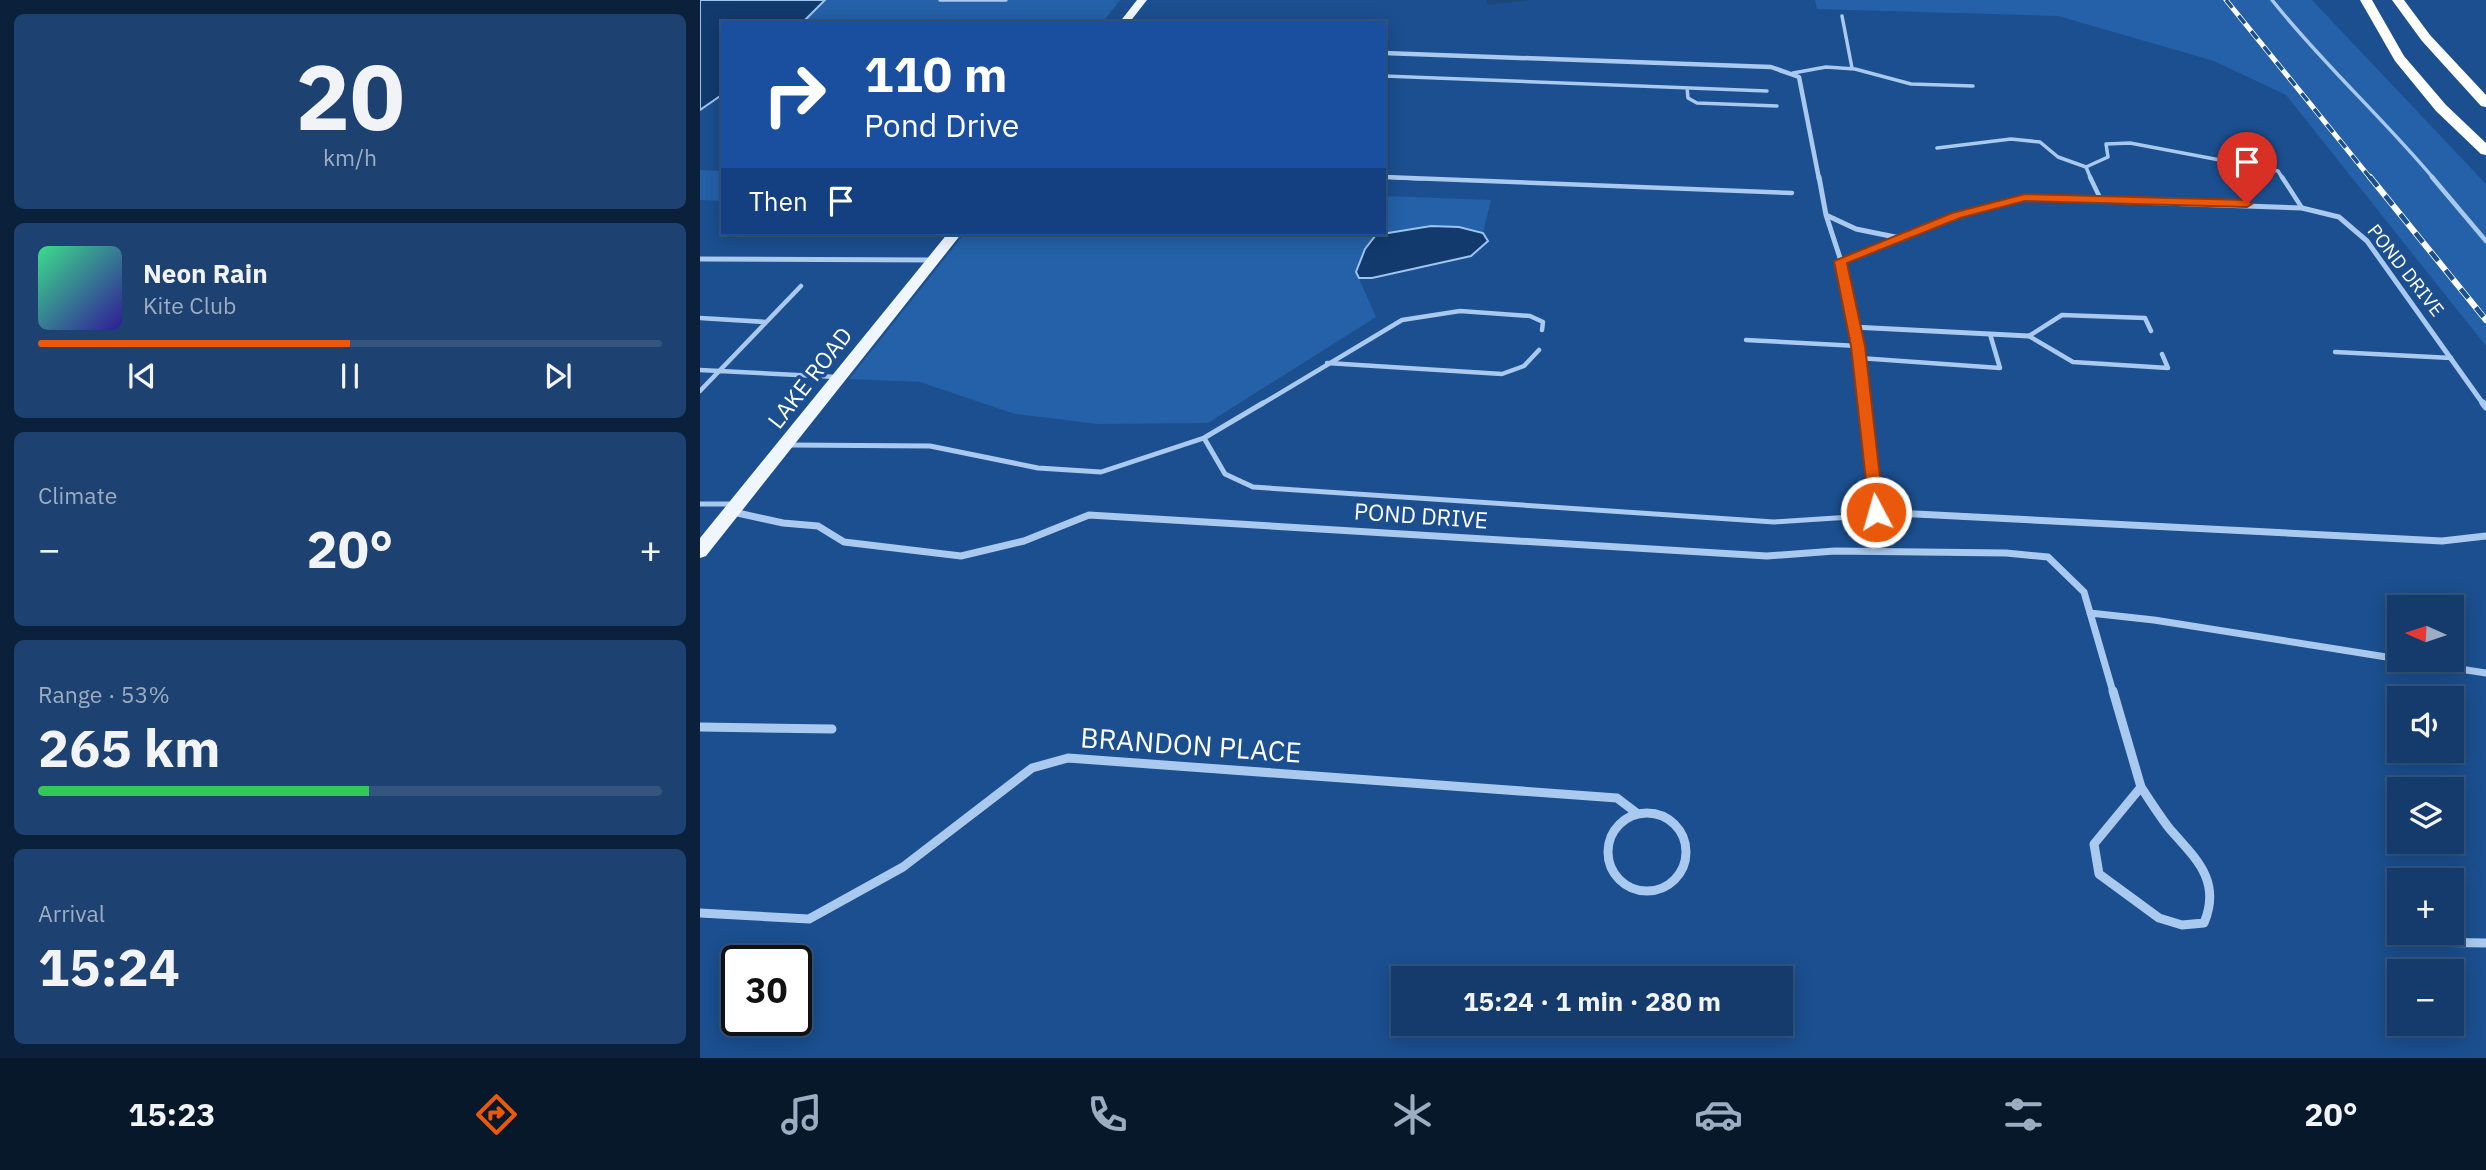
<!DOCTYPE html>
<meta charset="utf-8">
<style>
body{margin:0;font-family:"IBM Plex Sans",sans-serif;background:#1d4271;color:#f1f3f6;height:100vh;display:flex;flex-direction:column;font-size:26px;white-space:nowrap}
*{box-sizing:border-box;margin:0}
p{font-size:23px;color:#9dadc1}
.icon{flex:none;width:38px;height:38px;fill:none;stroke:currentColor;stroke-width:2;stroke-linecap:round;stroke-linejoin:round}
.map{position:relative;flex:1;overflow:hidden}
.drawer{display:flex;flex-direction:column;gap:14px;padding:14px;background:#0b203b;width:700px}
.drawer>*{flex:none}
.guide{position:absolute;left:21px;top:21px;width:665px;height:214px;border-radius:0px;box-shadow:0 4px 18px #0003,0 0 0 2px #33557e;background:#1a4fa0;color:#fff;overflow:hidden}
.needle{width:46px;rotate:273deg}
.fabs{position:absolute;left:1687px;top:595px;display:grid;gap:14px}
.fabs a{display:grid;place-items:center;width:77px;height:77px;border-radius:0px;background:#143b6b;box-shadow:0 4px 18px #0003,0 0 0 2px #33557e;font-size:35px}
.speed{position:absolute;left:21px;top:945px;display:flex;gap:14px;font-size:35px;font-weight:700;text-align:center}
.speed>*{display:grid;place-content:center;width:91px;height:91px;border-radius:50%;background:#143b6b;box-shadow:0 4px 18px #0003,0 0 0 2px #33557e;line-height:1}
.speed .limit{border:4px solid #111;border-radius:10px;background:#fff;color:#111}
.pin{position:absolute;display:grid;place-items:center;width:60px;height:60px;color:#fff;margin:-72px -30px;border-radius:50% 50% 50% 0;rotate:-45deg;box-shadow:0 0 7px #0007}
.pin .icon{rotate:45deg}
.me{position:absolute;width:77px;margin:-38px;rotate:354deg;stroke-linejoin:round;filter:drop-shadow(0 0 5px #0008)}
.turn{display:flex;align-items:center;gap:24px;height:147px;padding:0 28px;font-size:32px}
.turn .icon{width:91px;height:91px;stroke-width:2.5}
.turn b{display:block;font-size:49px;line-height:60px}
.then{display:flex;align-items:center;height:66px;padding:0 28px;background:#0003;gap:14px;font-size:26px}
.big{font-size:52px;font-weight:800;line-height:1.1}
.drawer .card{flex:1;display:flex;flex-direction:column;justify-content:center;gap:10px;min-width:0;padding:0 24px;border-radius:10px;background:#1d4271}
.drawer .dial{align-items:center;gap:0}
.dial b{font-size:91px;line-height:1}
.song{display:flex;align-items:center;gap:21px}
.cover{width:84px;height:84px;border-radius:10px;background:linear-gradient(135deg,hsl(150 70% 55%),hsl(250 70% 35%))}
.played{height:7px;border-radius:4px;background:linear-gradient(90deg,#ea580c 50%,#33557e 50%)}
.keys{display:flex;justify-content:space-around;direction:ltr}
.heat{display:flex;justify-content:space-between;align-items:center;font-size:38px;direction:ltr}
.charge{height:10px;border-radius:5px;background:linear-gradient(90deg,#34c759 53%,#33557e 0)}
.trip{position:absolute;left:691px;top:966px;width:402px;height:70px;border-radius:0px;background:#143b6b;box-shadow:0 4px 18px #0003,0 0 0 2px #33557e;font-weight:800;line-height:70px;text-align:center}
.tab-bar{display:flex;height:112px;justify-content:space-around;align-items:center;background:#08182b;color:#9dadc1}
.tab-bar .icon{width:49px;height:49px}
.tab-bar .on{color:#ea580c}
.tab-bar b{font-size:32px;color:#f1f3f6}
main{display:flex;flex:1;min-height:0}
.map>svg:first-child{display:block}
.green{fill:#2461a8}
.water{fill:#123a6d;stroke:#9cc4f0;stroke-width:2}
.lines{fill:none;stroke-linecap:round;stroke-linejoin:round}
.service-far2{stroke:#a9c9ee;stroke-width:3.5}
.service-far1{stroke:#a9c9ee;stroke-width:4.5}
.service{stroke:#a9c9ee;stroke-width:5}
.minor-far3{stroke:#a9c9ee;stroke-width:4.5}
.minor-far2{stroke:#a9c9ee;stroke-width:5}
.minor-far1{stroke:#a9c9ee;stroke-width:7}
.minor{stroke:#a9c9ee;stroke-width:9}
.primary{fill:#f0f6ff;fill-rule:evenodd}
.motorway{fill:#fff;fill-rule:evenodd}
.rail-far1-casing{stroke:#fff;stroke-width:5}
.rail-casing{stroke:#fff;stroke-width:6}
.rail-far1{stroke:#1b4f8f;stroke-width:3.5;stroke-dasharray:10;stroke-linecap:butt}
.rail{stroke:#1b4f8f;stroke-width:4.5;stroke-dasharray:12;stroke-linecap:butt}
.shaded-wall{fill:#1d4779}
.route{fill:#ea580c;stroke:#983908;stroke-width:2}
.labels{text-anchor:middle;stroke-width:7;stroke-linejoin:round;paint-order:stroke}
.far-street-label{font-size:19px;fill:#fff;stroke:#1b4f8f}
.street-label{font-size:23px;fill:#fff;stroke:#1b4f8f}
.near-street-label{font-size:28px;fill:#fff;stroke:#1b4f8f}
</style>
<main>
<section class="drawer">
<div class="card dial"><b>20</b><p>km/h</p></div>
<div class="card">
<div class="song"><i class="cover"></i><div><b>Neon Rain</b><p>Kite Club</p></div></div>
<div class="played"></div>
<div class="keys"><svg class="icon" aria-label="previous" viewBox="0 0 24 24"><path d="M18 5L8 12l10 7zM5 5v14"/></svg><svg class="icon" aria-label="pause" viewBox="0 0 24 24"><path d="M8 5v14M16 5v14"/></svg><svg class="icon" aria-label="next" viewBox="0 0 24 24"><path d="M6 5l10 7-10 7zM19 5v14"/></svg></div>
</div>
<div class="card"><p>Climate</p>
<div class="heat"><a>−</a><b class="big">20°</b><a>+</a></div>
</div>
<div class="card"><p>Range · 53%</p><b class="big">265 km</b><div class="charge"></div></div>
<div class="card"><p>Arrival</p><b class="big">15:24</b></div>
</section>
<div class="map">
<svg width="1786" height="1058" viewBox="0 0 1786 1058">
<rect width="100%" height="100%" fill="#1b4f8f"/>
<path class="green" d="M125,0H420L402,23H168L105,20Z
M1115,0H1612L1786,184V346L1586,95L1514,61L1358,16L1117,9Z
M0,170L23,171V201L0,200Z
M684,196L791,200L783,233C746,224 712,226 676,235L656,272L676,317L508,423L398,424L315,414L220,382L149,379L265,233H684Z"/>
<path class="water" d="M0,0H125L106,19L116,23H23V94L0,110Z
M731,226L759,227L783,233L788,241L771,256L672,278H659L656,272L665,249L676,235Z"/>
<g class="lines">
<path class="service-far2" d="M240,0H306
M1572,0C1622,63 1682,117 1734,179
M1142,16L1152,68
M1093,73L1126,67L1155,69L1211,84L1273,86
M684,76L1067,91
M987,88L988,98L997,103L1077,106
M1237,148L1311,139L1340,142L1358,157L1386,167L1391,179
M1386,167L1408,157L1406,144L1430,143L1578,171L1583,179
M684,177L722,179"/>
<path class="service-far1" d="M684,177L1092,193
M1390,177L1401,200
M1582,177L1602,208
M1732,177L1786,241
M0,318L66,322
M1451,331L1445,318L1362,315L1329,336L1373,362L1468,368L1462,354
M1046,340L1158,346
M1635,352L1751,358
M1159,358L1300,368L1290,334
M627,363L802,374L824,366L839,350
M0,370L137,377
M0,391L101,286
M560,405L702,320L760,311L830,316L843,322L842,330"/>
<path class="service" d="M504,438L525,474L553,487L1074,522L1151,517L1176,512
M88,445L230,446L338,468L401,472L504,438L563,403
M0,504H33"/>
<path class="minor-far3" d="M684,53L1071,67L1099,77L1119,179"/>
<path class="minor-far2" d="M1119,177L1126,215L1156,229L1200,238
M1126,215L1141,261
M0,259L234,260
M1153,327L1329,336
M1164,405L1158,346L1141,261L1256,216L1325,198L1602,208L1639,217L1667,241L1784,405"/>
<path class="minor-far1" d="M1164,403L1176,512L1742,541L1786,536
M1783,403L1786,407
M33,512L83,523L118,526L144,542L261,556L324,541L389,515L1067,556L1135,551L1306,553L1348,557L1384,592L1413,692
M1390,613L1454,620L1699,659
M1702,660L1786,673"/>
<path class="minor" d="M1413,691L1441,787
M0,727L132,729
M1441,787C1450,801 1459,815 1469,828C1495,858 1522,880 1504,923L1482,925L1459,918L1399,874L1394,844Z
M908 852a39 39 0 1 1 78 0a39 39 0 1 1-78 0Z
M0,913L109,919L203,867L332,768L368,758L917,798L938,814
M1717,942L1786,943"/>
<path class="primary" d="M437,0H447L429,23H419Z
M248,233H262L6,556L0,558V538Z"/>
<path class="motorway" d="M1660,0H1672L1704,56L1746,105L1786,143V155L1781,154L1736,111L1695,61Z
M1692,0H1704L1730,35L1786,95V107L1781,106L1722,41Z"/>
<g class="rail-far1-casing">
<path id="rail-far1" d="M1526,0L1671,179"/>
</g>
<g class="rail-casing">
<path id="rail" d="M1670,177L1786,320"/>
</g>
<use href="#rail-far1" class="rail-far1"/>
<use href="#rail" class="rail"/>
</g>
<path class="shaded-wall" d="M787,0H832L787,5Z"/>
<path class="route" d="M1325,194L1547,200L1552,204L1547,207L1325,201L1260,218L1147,263L1165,346L1184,512L1181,516H1170L1151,346L1134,261L1252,213Z"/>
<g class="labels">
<g class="far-street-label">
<text transform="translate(1706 270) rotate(52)" y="7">POND DRIVE</text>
</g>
<g class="street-label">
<text transform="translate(110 378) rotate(-52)" y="8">LAKE ROAD</text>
<text transform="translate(721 516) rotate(4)" y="8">POND DRIVE</text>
</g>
<g class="near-street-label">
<text transform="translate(491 745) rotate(4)" y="10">BRANDON PLACE</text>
</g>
</g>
</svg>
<div class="fabs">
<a><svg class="needle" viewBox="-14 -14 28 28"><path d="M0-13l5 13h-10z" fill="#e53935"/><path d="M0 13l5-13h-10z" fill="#9dadc1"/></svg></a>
<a><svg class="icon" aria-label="sound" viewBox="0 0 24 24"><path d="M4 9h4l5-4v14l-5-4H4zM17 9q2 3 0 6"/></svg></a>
<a><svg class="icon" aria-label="layers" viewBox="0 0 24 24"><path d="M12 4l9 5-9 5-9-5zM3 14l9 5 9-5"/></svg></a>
<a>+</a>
<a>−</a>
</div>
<div class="speed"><div class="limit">30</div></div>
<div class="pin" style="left:1547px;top:204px;background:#d93025"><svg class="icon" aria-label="arrive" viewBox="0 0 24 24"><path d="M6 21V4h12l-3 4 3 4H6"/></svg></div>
<svg class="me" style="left:1176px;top:512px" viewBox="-20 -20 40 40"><circle r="17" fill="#ea580c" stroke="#fff" stroke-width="3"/><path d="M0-11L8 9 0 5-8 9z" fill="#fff"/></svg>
<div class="trip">15:24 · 1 min · 280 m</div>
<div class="guide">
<div class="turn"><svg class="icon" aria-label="right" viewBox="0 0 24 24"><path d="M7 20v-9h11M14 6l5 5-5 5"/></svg><div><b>110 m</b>Pond Drive</div></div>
<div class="then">Then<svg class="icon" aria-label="arrive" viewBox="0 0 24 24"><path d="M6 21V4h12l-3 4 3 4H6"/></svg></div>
</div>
</div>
</main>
<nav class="tab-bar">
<b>15:23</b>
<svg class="icon on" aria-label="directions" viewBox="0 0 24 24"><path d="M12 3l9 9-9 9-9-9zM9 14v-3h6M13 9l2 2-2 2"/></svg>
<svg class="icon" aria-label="music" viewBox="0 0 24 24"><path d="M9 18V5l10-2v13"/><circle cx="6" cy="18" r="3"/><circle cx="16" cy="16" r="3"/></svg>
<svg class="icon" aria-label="phone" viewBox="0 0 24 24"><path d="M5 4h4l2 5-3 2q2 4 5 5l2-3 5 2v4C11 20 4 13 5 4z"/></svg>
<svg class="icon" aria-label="climate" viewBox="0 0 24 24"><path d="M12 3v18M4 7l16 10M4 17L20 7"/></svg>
<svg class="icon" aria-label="car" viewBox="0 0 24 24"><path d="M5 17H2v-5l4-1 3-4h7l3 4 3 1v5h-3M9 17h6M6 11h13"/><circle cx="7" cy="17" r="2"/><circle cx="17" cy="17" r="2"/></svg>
<svg class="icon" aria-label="filters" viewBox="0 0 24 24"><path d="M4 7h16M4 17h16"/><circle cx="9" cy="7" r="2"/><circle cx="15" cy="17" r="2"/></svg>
<b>20°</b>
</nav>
